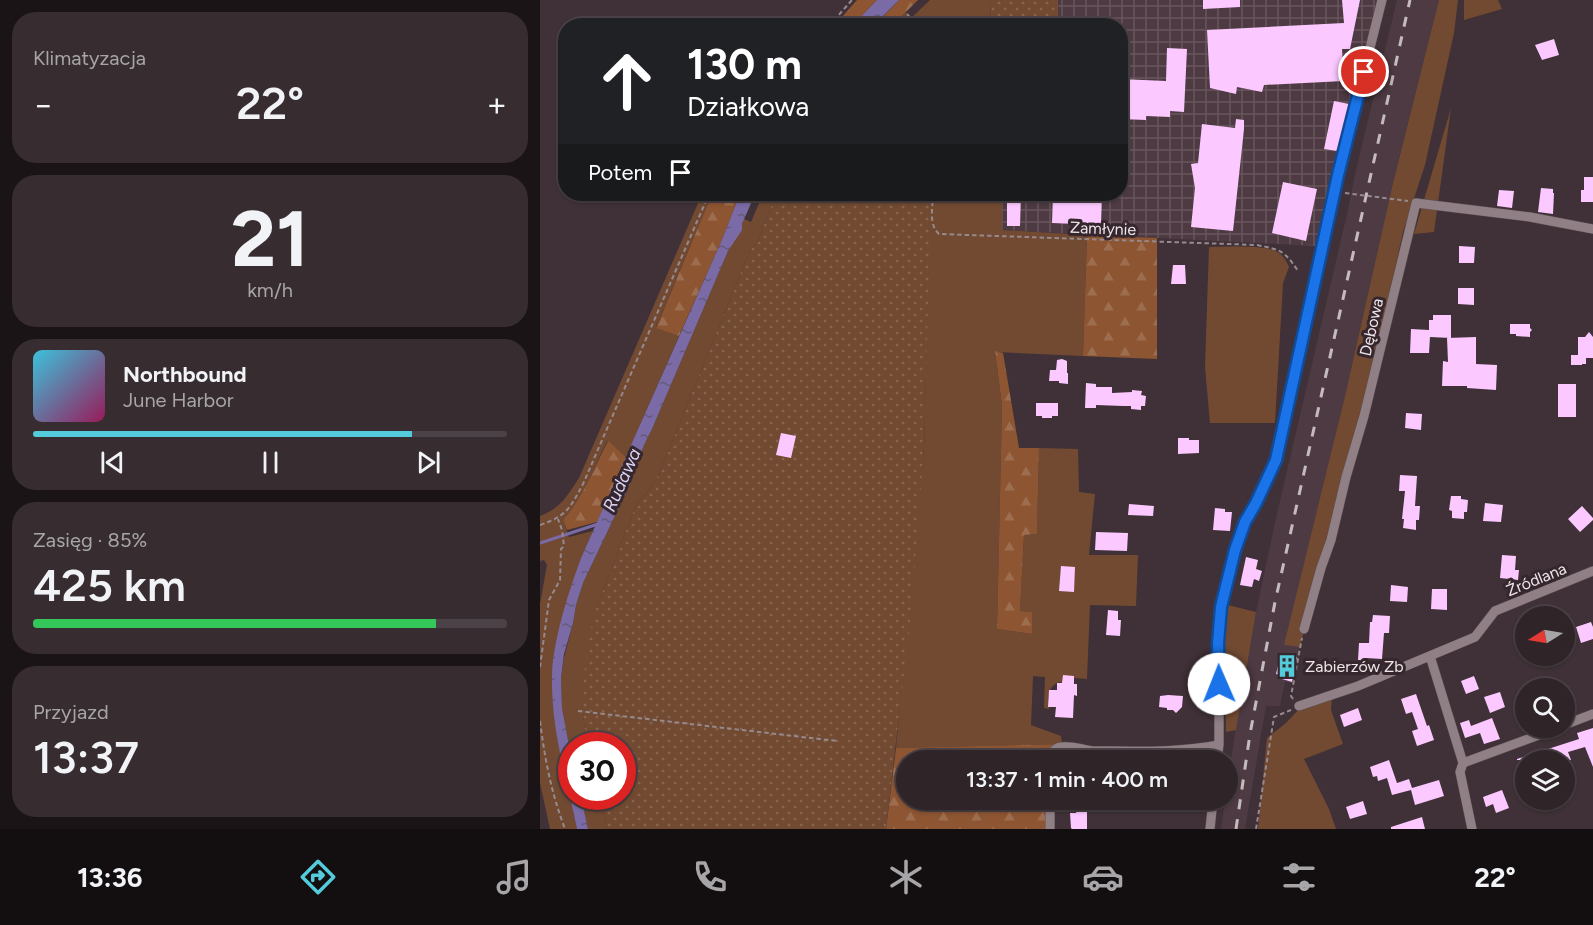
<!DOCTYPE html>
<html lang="pl">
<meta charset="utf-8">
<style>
body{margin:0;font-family:Figtree,sans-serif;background:#372d31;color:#f1f3f6;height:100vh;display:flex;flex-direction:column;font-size:22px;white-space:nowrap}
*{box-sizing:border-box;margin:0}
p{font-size:20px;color:#a7a5a8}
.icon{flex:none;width:33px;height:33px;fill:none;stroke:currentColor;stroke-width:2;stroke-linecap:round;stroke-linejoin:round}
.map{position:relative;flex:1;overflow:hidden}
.panel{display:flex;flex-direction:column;gap:12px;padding:12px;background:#1a1417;width:540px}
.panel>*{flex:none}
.guide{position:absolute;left:18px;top:18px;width:570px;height:183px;border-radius:24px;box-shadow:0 2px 4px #0004,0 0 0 2px #4a4246;background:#202124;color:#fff;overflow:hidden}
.needle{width:39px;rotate:259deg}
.buttons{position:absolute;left:975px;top:606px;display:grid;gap:12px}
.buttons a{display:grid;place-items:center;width:60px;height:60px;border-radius:50%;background:#2f2529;box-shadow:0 2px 4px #0004,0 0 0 2px #4a4246;font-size:30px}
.speed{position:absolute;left:18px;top:732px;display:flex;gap:12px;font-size:30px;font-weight:700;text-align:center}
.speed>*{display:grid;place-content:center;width:78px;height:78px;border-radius:50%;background:#2f2529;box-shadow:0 2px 4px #0004,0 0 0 2px #4a4246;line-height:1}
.speed .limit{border:9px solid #d22;background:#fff;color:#111}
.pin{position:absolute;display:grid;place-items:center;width:51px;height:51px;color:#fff;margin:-26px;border:3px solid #fff;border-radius:50%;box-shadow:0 2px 6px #0007}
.me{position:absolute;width:66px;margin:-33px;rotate:359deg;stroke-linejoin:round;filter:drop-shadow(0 0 4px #0008)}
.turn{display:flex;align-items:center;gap:21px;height:126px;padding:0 30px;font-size:27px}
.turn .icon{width:78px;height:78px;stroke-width:2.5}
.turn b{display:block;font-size:42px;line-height:51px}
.then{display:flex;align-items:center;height:57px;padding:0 30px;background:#0003;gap:12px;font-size:22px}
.big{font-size:45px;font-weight:600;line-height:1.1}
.panel .card{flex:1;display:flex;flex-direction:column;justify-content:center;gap:9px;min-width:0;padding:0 21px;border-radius:24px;background:#372d31}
.panel .dial{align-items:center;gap:0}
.dial b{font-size:78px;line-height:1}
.song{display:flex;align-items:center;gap:18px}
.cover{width:72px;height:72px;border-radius:9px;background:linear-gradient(135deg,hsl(190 70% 55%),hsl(330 70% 35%))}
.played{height:6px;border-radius:3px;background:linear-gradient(90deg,#53cbdb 80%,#4a4246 80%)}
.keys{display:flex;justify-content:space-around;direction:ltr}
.heat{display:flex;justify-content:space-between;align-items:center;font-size:33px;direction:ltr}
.charge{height:9px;border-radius:4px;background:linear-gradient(90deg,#34c759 85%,#4a4246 0)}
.trip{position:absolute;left:356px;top:750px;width:342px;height:60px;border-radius:30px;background:#2f2529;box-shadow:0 2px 4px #0004,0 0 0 2px #4a4246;font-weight:600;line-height:60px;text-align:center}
.tab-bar{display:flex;height:96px;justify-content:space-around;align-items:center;background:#130f10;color:#a7a5a8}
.tab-bar .icon{width:42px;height:42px}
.tab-bar .active{color:#53cbdb}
.tab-bar b{font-size:27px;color:#f1f3f6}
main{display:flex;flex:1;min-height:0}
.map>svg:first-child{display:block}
.built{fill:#4e3a42}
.industrial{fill:url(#industrial-grid)}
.grass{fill:#724a32}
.forest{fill:url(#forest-firs)}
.park{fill:url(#park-dots)}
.water{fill:url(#water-ripples)}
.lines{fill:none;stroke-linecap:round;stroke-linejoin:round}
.stream{stroke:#7a6ba6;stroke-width:3}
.building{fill:#fbc9ff}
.street-casing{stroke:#5a4e53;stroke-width:10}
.path{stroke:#968a8e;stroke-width:2;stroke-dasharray:4.5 3;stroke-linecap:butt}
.street{stroke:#908086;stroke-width:9}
.rail{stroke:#c5bbbe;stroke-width:3;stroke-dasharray:10 10;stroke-linecap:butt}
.route-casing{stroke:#114b97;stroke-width:15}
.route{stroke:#1a73e8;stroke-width:10}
.labels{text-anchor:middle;stroke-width:6;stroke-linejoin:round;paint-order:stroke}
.street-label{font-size:16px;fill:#efe6e9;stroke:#35272d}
.poi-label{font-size:16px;fill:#efe6e9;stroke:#35272d;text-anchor:start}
.water-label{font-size:18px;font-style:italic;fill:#ddd6f9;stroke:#35272d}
</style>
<main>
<section class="panel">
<div class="card"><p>Klimatyzacja</p>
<div class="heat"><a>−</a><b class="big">22°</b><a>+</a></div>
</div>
<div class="card dial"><b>21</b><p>km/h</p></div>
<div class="card">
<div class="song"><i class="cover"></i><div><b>Northbound</b><p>June Harbor</p></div></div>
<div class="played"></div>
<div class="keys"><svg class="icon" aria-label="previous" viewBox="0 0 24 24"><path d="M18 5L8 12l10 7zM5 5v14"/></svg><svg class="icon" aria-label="pause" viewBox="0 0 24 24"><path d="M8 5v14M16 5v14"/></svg><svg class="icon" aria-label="next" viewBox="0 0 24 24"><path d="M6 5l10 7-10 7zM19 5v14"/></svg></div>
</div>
<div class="card"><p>Zasięg · 85%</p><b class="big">425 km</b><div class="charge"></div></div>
<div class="card"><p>Przyjazd</p><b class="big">13:37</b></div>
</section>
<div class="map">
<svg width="1053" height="829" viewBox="0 0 1053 829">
<defs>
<pattern id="industrial-grid" width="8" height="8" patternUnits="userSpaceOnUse" patternTransform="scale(1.5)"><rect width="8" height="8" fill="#4e3a42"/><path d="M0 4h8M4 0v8" fill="none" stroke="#68565d"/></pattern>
<pattern id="forest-firs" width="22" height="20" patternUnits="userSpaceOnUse" patternTransform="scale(1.5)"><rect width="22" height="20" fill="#8d5532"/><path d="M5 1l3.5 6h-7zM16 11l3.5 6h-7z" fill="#9d6d50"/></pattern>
<pattern id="park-dots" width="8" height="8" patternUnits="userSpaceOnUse" patternTransform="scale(1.5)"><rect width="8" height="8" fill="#724a32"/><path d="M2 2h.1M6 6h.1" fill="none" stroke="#866450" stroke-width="1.8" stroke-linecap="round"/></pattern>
<pattern id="water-ripples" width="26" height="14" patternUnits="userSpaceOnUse" patternTransform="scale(1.5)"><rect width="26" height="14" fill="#7a6ba6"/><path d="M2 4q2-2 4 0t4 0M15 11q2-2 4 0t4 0" fill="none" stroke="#645a7b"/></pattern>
</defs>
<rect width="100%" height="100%" fill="#3f3137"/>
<path class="built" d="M857,0H899L853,183L805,396L745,644L760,647L753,683L745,682L740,706H726L705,829H681L685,800H687V787L699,707L716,612L736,518L807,214L815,174Z"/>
<path class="industrial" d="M518,0H838L778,246L462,230V194H580V26L518,25Z"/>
<path class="grass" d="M390,0H451L450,25L372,26L367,22L364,25L353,26L366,12L368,21Z
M899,0H918L914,33L885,165L863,232L831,378L786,543L760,647L744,645L805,396L853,183Z
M924,0H958L962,9L924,20Z
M911,108L894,232L874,234Z
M162,194H172L116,327L139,336L86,457L67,441C54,468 43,497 23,520L29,537L53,531L41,558L20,625L17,737L37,829H10L0,783V604L7,565L4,560L0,561V516C21,508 27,496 39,478Z
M223,194H236L217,243L211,248L119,474L107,493L97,503L57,606L42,711L48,745L32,746V756L22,716L21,678L24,658L33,623L36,605L43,583L90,484L104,445L112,429L188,251L199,233L204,219L211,222Z
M390,194H462V230L547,235L543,356L455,352L462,406L457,629L492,634V612L480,611L484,535L497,534L499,448L538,449L539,492L555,494L549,555H598L596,606L550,605L547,679L523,677V683L519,682C507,687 508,697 509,709L504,708L505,677L493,676L491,725L521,736L522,744L356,748L384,448Z
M669,247C687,247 716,245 733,250C741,252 746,260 749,267L743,283L735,423H670L665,367Z
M688,605L716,612L696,730L686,732L684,635Z
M792,697L791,710L803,744L764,759L789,809L796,829H718L727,738L746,723L759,709Z
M41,797H60L67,829H48Z"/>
<path class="forest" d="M317,0H337L313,25L294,26Z
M359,0H378L353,25L334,26Z
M172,194H200L181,242L139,336L116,328Z
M547,235L617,238V359L543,356Z
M455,351L463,353L479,448H499L497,534L484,535L480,611L492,612V634L457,629L462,406Z
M68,441L86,457L57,522L27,530L23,520C43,497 54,468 68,441Z
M522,744L509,749L506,760H366V800H505V829H346L356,748Z"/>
<path class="park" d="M451,0H518V25H450Z
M236,194H391L384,448L370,621L346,829H67L60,797L82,796V746H48L42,711V690L49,636L57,606L97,503L107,493L119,474L211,248L217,243Z"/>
<path class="water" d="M337,0H359L334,25H313Z
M200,194H215L202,224V230L188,251L112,429L104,445L90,484L43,583L36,605L33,623L24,654L21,678L22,709L31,756L32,796L41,797L48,829H37C27,781 12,732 12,683C12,676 12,668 13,660C18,625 29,591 41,558L181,242Z"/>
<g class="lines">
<path class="stream" d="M0,543L58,524"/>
</g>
<path class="building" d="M663,0H700V7L663,9Z
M802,0H820L810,49H802L804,81L724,85L722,92L697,87L696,94L670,88L667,30L804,23Z
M1014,39L1019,55L1002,60L995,45Z
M627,48L647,49L644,112L630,111V117L606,116V120L580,119V79L626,81Z
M794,101L809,104L797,151L784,149Z
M696,119L704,120V129L693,231L651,227L655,188L651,164L658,163L662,124L695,128Z
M1044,177H1053V202H1041V190H1044Z
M743,182L777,189L766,241L732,233Z
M1001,188L1013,189V193H1014L1013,214L998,212Z
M959,190L974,191L972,208L957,206Z
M467,194H481L480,226H467Z
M513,194H562L561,225L512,223Z
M919,246L935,247L934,263H919Z
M633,265H645L646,284H631Z
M918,288H934V305L918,304Z
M893,315H911V338L890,337L889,353H870L871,329L889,330V320H893Z
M970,324H990V328L992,330L990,332V337L976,336V334H970Z
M1049,332L1053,337V358H1046V364H1042V365H1031V355H1038V337H1045Z
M936,337V364L957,365L956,390L927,388V386H902L903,361L908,362L907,338Z
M522,359L527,361V373H528V384L519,383V381H509L510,370H516L517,360Z
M546,383L556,384V387H572V393L592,392V390L602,391L601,395L606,396L605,406H601V410L591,409V406H583L556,405V408H545Z
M1018,384H1036V417H1018Z
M496,403H518V416H512V418H502V416H496Z
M866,413L882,414L881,430L865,428Z
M241,433L256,436L251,458L236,455Z
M638,438H649V440H659V453L638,454Z
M860,475L877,476L875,506H880L879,520H876V530L863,528L864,519H862L865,491H859Z
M911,496H921V499L928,500L927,512H924V519L912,518V511L909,510Z
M945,503L963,505L961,522L943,521Z
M589,504L614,506L613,516L588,515Z
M1042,506L1053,518V520L1040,532L1028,519Z
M675,508L685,509V512H692L690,531L673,530Z
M556,532L588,533L587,551L555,550Z
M962,555L976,556L975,570H979L978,580L960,578Z
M706,557L718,560L716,569L722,571L719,581L714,579L712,587L700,585Z
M521,566L535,567L534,592L519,591Z
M851,585L868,587L867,602L850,601Z
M892,589H907V610L891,609Z
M568,610L578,611V620H581L580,636L566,635Z
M833,615L850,616L849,633H844L842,659L826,658V660H818L819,643H829L830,622H832Z
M1051,622L1053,627V639L1041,643L1036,627Z
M747,655L757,657L752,682L742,679L743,676L736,674L740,657L747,658Z
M523,675L534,676V684H537V696L534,695L533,718L515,717L516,707H508L509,690H517V683H522Z
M934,676L939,689L926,694L921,681Z
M960,692L965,707L950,713L944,697Z
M876,694L887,726L889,725L894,740L877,746L872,731L878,729L872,712L866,714L861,699Z
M628,695L643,696L642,707L636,713L633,710H627V708L619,707L620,696Z
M818,708L822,720L804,727L800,715Z
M952,718L960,739L944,744L940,733L925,738L920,723L929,720L931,726Z
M1053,728V767L1045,747L1028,752L1031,760H977V759L1039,739L1037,733Z
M849,760L857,783L869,779L872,788L899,780L904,796L875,805L871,790L852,795L847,778L838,781L837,776L833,777L830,767Z
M962,790L969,808L956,813L953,804L946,807L943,797Z
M823,801L827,814L810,819L806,807Z
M538,809L542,812H547V829H532L531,828L530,813H536Z
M882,817L885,829H851V827Z"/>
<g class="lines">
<g class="street-casing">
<path id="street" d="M764,629L781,568L791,540L806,477L824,416L876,203L990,217L1053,229
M890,656L923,763
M759,706L818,686L935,637L955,611L1053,571
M1024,725L1053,714
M511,760C512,754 513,748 521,747C531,745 543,750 553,751C595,751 637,753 679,745
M677,760L679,745V664L678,643L681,607L695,550L705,522L716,503L736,460L798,175L842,0
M510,800V829
M670,829L673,800
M932,829L920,772L923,763L1018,728"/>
</g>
<path class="path" d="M367,14L378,26
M289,26L312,0
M805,193L868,201
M393,194C393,207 388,224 399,234L717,245C741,250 744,250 758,271
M0,525C27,516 30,508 43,484L169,194
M0,667L9,600L20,580L21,549L24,546L22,530L18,519
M753,699L751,696L762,638
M38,711L297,741
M0,721C5,760 11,792 25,829
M716,829L734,717L751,710"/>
<use href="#street" class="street"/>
<path class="rail" d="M696,829L710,734L735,602L870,0"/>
</g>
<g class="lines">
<g class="route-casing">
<path id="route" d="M679,684L678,643L681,607L695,550L705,522L716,503L736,460L798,175L824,72"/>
</g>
<use href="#route" class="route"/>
</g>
<defs>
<g id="building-bare" transform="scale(1.8)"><path d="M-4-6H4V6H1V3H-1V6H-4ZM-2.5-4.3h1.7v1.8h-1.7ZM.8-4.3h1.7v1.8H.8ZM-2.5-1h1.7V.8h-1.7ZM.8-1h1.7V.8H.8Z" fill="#53cbdb" stroke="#35272d" stroke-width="2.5" paint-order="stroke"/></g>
</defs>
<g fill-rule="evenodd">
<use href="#building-bare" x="747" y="666"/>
</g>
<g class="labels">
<g class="street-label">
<text transform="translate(563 228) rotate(2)" y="6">Zamłynie</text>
<text transform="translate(831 327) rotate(-77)" y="6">Dębowa</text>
<text transform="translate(996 579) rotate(-22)" y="6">Źródlana</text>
</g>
<g class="poi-label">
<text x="765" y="672">Zabierzów Zb</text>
</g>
<g class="water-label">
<text transform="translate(82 480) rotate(-66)" y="6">Rudawa</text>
</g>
</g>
</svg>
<div class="buttons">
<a><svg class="needle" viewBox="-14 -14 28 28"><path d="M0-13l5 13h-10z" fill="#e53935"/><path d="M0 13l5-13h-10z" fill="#a7a5a8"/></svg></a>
<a><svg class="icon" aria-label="search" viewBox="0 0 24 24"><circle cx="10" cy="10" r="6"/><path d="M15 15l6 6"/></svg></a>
<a><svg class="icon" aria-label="layers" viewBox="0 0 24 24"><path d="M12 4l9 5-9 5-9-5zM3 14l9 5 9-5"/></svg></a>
</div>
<div class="speed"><div class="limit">30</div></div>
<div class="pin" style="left:824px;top:72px;background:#d93025"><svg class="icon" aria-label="arrive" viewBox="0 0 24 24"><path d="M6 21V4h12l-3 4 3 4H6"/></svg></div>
<svg class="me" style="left:679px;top:684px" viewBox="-20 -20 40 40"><circle r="19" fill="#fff"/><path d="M0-13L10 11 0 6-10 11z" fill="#1a73e8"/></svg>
<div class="trip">13:37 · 1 min · 400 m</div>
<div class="guide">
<div class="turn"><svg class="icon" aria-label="ahead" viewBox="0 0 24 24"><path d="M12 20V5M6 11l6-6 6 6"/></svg><div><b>130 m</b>Działkowa</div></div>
<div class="then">Potem<svg class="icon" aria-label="arrive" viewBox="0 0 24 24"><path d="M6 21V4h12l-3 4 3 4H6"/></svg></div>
</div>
</div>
</main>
<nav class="tab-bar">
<b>13:36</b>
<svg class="icon active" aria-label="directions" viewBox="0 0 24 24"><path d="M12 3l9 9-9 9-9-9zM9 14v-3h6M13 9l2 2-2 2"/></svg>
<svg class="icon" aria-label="music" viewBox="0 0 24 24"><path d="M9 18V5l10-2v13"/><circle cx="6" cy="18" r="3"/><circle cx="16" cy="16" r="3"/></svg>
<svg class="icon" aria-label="phone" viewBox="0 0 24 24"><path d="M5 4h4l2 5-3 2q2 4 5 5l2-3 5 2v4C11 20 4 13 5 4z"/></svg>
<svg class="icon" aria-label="climate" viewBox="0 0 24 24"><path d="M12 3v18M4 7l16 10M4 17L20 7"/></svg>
<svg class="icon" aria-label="car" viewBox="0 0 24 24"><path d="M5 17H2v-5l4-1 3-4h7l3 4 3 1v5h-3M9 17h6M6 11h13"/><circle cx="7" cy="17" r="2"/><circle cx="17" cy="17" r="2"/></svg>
<svg class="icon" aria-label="filters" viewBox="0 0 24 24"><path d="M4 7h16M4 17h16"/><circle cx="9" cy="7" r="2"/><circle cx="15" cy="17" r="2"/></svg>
<b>22°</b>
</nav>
